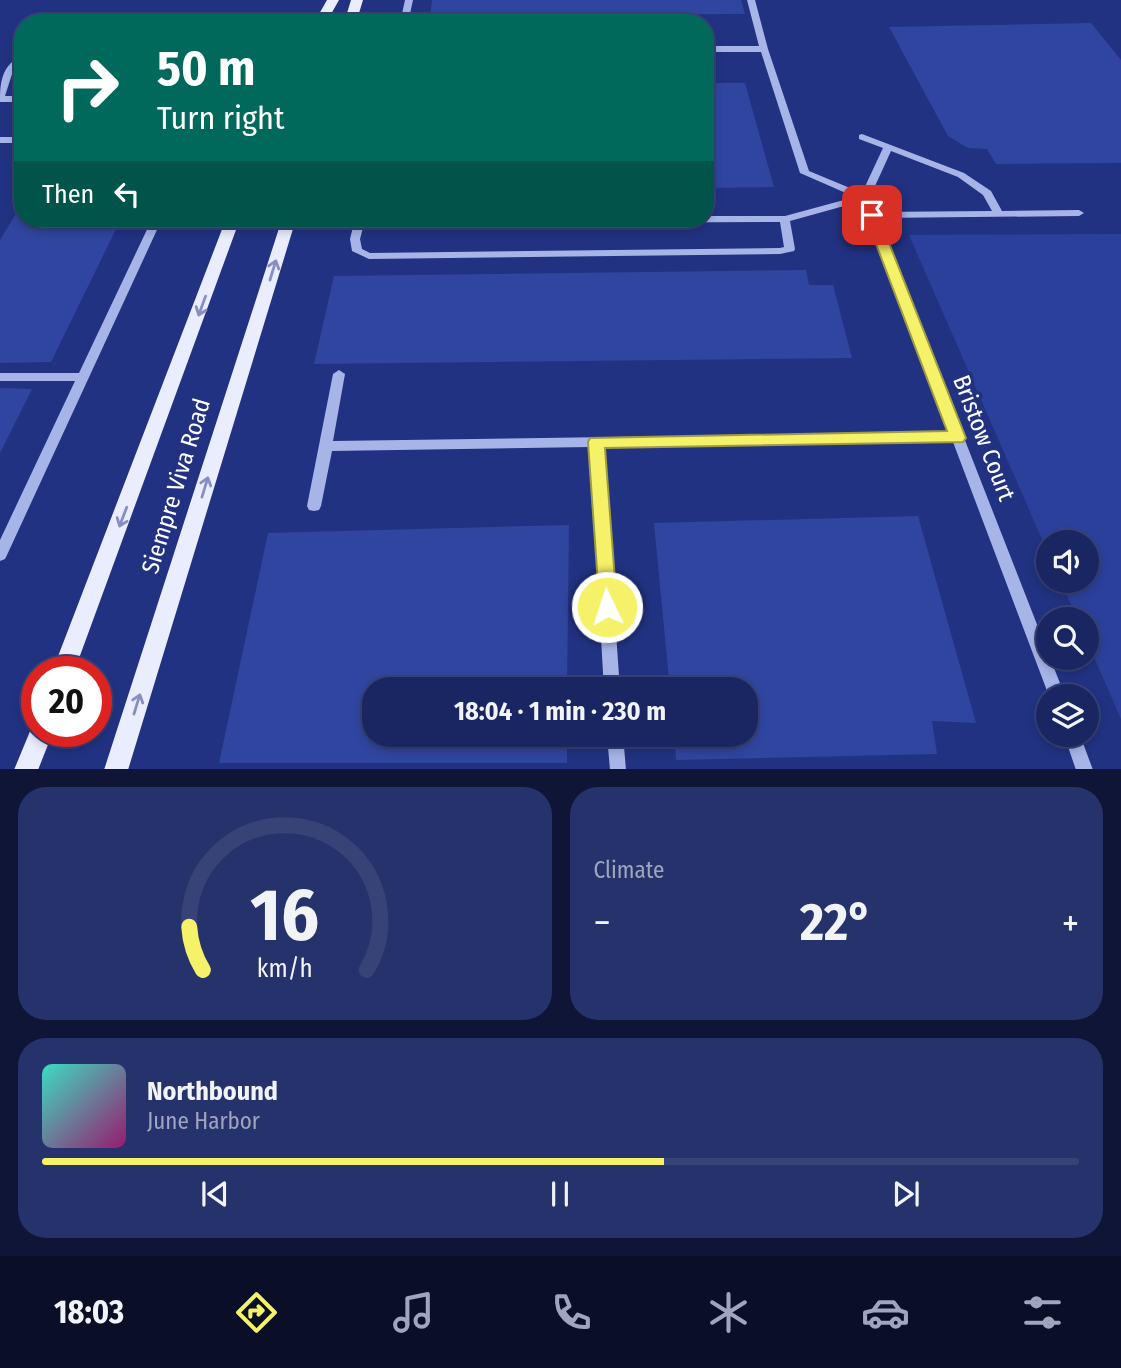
<!DOCTYPE html>
<meta charset="utf-8">
<style>
body{margin:0;font-family:"Fira Sans Condensed",sans-serif;background:#26326b;color:#f1f3f6;height:100vh;display:flex;flex-direction:column;font-size:26px;white-space:nowrap}
*{box-sizing:border-box;margin:0}
p{font-size:23px;color:#9fa5be}
.icon{flex:none;width:38px;height:38px;fill:none;stroke:currentColor;stroke-width:2;stroke-linecap:round;stroke-linejoin:round}
.map{position:relative;height:769px;overflow:hidden}
.details{display:flex;flex-direction:column;gap:18px;padding:18px;background:#0e1536;flex:1}
.details>*{flex:none}
.hud{position:absolute;left:14px;top:14px;width:700px;height:214px;border-radius:28px;box-shadow:0 4px 10px #0003,0 0 0 2px #374377;background:#00695c;color:#fff;overflow:hidden}
.buttons{position:absolute;left:1036px;top:530px;display:grid;gap:14px}
.buttons a{display:grid;place-items:center;width:63px;height:63px;border-radius:50%;background:#192662;box-shadow:0 4px 10px #0003,0 0 0 2px #374377;font-size:35px}
.speed{position:absolute;left:21px;top:656px;display:flex;gap:14px;font-size:35px;font-weight:700;text-align:center}
.speed>*{display:grid;place-content:center;width:91px;height:91px;border-radius:50%;background:#192662;box-shadow:0 4px 10px #0003,0 0 0 2px #374377;line-height:1}
.speed .limit{border:10px solid #d22;background:#fff;color:#111}
.pin{position:absolute;display:grid;place-items:center;width:60px;height:60px;color:#fff;margin:-30px;border-radius:14px;box-shadow:0 4px 10px #0006}
.me{position:absolute;width:77px;margin:-38px;rotate:356deg;stroke-linejoin:round;filter:drop-shadow(0 0 5px #0008)}
.turn{display:flex;align-items:center;gap:24px;height:147px;padding:0 28px;font-size:32px}
.turn .icon{width:91px;height:91px;stroke-width:2.5}
.turn b{display:block;font-size:49px;line-height:60px}
.then{display:flex;align-items:center;height:66px;padding:0 28px;background:#0003;gap:14px;font-size:26px}
.big{font-size:52px;font-weight:700;line-height:1.1}
.details .tile{flex:1;display:flex;flex-direction:column;justify-content:center;gap:10px;min-width:0;padding:0 24px;border-radius:28px;background:#26326b}
.details .dial{align-items:center;gap:0}
.dial svg{height:182px;overflow:visible;fill:none;stroke:#374377;stroke-width:7;stroke-linecap:round;text-anchor:middle}
.dial text{fill:#f1f3f6;stroke:none}
.song{display:flex;align-items:center;gap:21px}
.cover{width:84px;height:84px;border-radius:10px;background:linear-gradient(135deg,hsl(170 70% 55%),hsl(320 70% 35%))}
.played{height:7px;border-radius:4px;background:linear-gradient(90deg,#f5f168 60%,#374377 60%)}
.keys{display:flex;justify-content:space-around;direction:ltr}
.heat{display:flex;justify-content:space-between;align-items:center;font-size:38px;direction:ltr}
.details .tiles{flex:1;display:grid;gap:18px;grid-template-columns:1fr 1fr}
.tile:last-child{grid-column:span 2}
.trip{position:absolute;left:362px;top:677px;width:396px;height:70px;border-radius:28px;background:#192662;box-shadow:0 4px 10px #0003,0 0 0 2px #374377;font-weight:700;line-height:70px;text-align:center}
.tabs{display:flex;height:112px;justify-content:space-around;align-items:center;background:#0a0f27;color:#9fa5be}
.tabs .icon{width:49px;height:49px}
.tabs .active{color:#f5f168}
.tabs b{font-size:32px;color:#f1f3f6}
.map>svg:first-child{display:block}
.green{fill:#2b409a}
.building{fill:#30459f}
.lines{fill:none;stroke-linecap:round;stroke-linejoin:round}
.minor{fill:#a7b4e8;fill-rule:evenodd}
.major{fill:#eaedfe;fill-rule:evenodd}
.oneway{stroke:#8690c0}
.route{fill:#f5f168;stroke:#9f9d44;stroke-width:2}
.labels{text-anchor:middle;stroke-width:7;stroke-linejoin:round;paint-order:stroke}
.street-label{font-size:24px;fill:#fff;stroke:#213282}
</style>
<div class="map">
<svg width="1121" height="770" viewBox="0 0 1121 770">
<rect width="100%" height="100%" fill="#213282"/>
<path class="green" d="M1121,234V719L1087,641V620L1077,619L1061,581H1087V542H1048V553L909,235Z"/>
<path class="building" d="M432,0H741L745,14L430,16Z
M1091,23L1121,60V163L996,164L987,149L968,148L948,136L889,27Z
M705,83H745L774,187L705,188Z
M23,202V219H121L51,362L0,363V240Z
M806,270L809,285H833L852,358L314,364L334,276Z
M0,388L32,389L0,453Z
M918,516L976,723L932,721L937,754L676,760L674,735H746V690H670L654,523Z
M569,525L567,690H374V735H567V763H219L268,533Z"/>
<g class="lines">
<path class="minor" d="M405,0H413L408,23H400Z
M747,0H755L768,49L809,171L862,193L883,148L859,139V135L862,134L964,173L991,191L1002,211L1079,210L1084,213L1079,216L878,218L1065,696H1049L953,442L603,447L620,690H604L590,447L332,451L321,506L319,510L314,511L309,510L307,506L333,374L339,370L345,374L333,441L949,432L862,201L790,221L795,249L794,251L780,254L369,259L352,251L350,239L355,219H705V216H785L855,197L800,173L761,52H705V46H759ZM891,151L958,177L983,195L992,211L876,212L870,197ZM780,222L784,247L780,248L370,253L362,249L360,239L364,224Z
M16,59H23V65H18L13,71L5,96H23V102H0C0,85 1,69 16,59Z
M0,137H23V143H0Z
M152,219H162L7,555L5,559L0,561V540L75,381H0V373H79Z
M607,735H623L626,770H610Z
M1064,735H1080L1093,770H1076Z"/>
<path class="major" d="M327,0H339L326,23H314Z
M351,0H363L356,23H344Z
M226,219H240L74,672H52Z
M282,219H296L128,770H104Z
M37,723V732H53L38,770H14L33,724Z"/>
</g>
<defs><path id="oneway-shaft" d="M-6 0H5M1.5-3L5.5 0L1.5 3" fill="none" stroke-width="1.6" stroke-linecap="round" stroke-linejoin="round" transform="scale(1.75)"/></defs>
<g class="oneway">
<use href="#oneway-shaft" transform="translate(273 270) rotate(-73)"/>
<use href="#oneway-shaft" transform="translate(202 306) rotate(110)"/>
<use href="#oneway-shaft" transform="translate(205 487) rotate(-73)"/>
<use href="#oneway-shaft" transform="translate(123 517) rotate(111)"/>
<use href="#oneway-shaft" transform="translate(137 704) rotate(-73)"/>
</g>
<path class="route" d="M867,212L878,215L966,438L963,442L605,448L617,607L614,613H600L588,442L590,438L947,431L865,215Z"/>
<g class="labels">
<g class="street-label">
<text transform="translate(984 438) rotate(69)" y="8">Bristow Court</text>
<text transform="translate(176 486) rotate(-73)" y="8">Siempre Viva Road</text>
</g>
</g>
</svg>
<div class="buttons">
<a><svg class="icon" aria-label="sound" viewBox="0 0 24 24"><path d="M4 9h4l5-4v14l-5-4H4zM17 9q2 3 0 6"/></svg></a>
<a><svg class="icon" aria-label="search" viewBox="0 0 24 24"><circle cx="10" cy="10" r="6"/><path d="M15 15l6 6"/></svg></a>
<a><svg class="icon" aria-label="layers" viewBox="0 0 24 24"><path d="M12 4l9 5-9 5-9-5zM3 14l9 5 9-5"/></svg></a>
</div>
<div class="speed"><div class="limit">20</div></div>
<div class="pin" style="left:872px;top:215px;background:#d93025"><svg class="icon" aria-label="arrive" viewBox="0 0 24 24"><path d="M6 21V4h12l-3 4 3 4H6"/></svg></div>
<svg class="me" style="left:607px;top:607px" viewBox="-20 -20 40 40"><circle r="17" fill="#f5f168" stroke="#fff" stroke-width="3"/><path d="M0-11L8 9 0 5-8 9z" fill="#fff"/></svg>
<div class="trip">18:04 · 1 min · 230 m</div>
<div class="hud">
<div class="turn"><svg class="icon" aria-label="right" viewBox="0 0 24 24"><path d="M7 20v-9h11M14 6l5 5-5 5"/></svg><div><b>50 m</b>Turn right</div></div>
<div class="then">Then<svg class="icon" aria-label="left" viewBox="0 0 24 24"><path d="M17 20v-9H6M10 6l-5 5 5 5"/></svg></div>
</div>
</div>
<section class="details">
<div class="tiles">
<div class="tile dial"><svg viewBox="0 0 100 80">
<path d="M14 69A42 42 0 1 1 86 69"/>
<path d="M14 69A42 42 0 0 1 8 50" stroke="#f5f168"/>
<text x="50" y="56" font-size="32" font-weight="700">16</text>
<text x="50" y="72" font-size="11">km/h</text>
</svg></div>
<div class="tile"><p>Climate</p>
<div class="heat"><a>−</a><b class="big">22°</b><a>+</a></div>
</div>
<div class="tile">
<div class="song"><i class="cover"></i><div><b>Northbound</b><p>June Harbor</p></div></div>
<div class="played"></div>
<div class="keys"><svg class="icon" aria-label="previous" viewBox="0 0 24 24"><path d="M18 5L8 12l10 7zM5 5v14"/></svg><svg class="icon" aria-label="pause" viewBox="0 0 24 24"><path d="M8 5v14M16 5v14"/></svg><svg class="icon" aria-label="next" viewBox="0 0 24 24"><path d="M6 5l10 7-10 7zM19 5v14"/></svg></div>
</div>
</div>
</section>
<nav class="tabs">
<b>18:03</b>
<svg class="icon active" aria-label="directions" viewBox="0 0 24 24"><path d="M12 3l9 9-9 9-9-9zM9 14v-3h6M13 9l2 2-2 2"/></svg>
<svg class="icon" aria-label="music" viewBox="0 0 24 24"><path d="M9 18V5l10-2v13"/><circle cx="6" cy="18" r="3"/><circle cx="16" cy="16" r="3"/></svg>
<svg class="icon" aria-label="phone" viewBox="0 0 24 24"><path d="M5 4h4l2 5-3 2q2 4 5 5l2-3 5 2v4C11 20 4 13 5 4z"/></svg>
<svg class="icon" aria-label="climate" viewBox="0 0 24 24"><path d="M12 3v18M4 7l16 10M4 17L20 7"/></svg>
<svg class="icon" aria-label="car" viewBox="0 0 24 24"><path d="M5 17H2v-5l4-1 3-4h7l3 4 3 1v5h-3M9 17h6M6 11h13"/><circle cx="7" cy="17" r="2"/><circle cx="17" cy="17" r="2"/></svg>
<svg class="icon" aria-label="filters" viewBox="0 0 24 24"><path d="M4 7h16M4 17h16"/><circle cx="9" cy="7" r="2"/><circle cx="15" cy="17" r="2"/></svg>
</nav>
